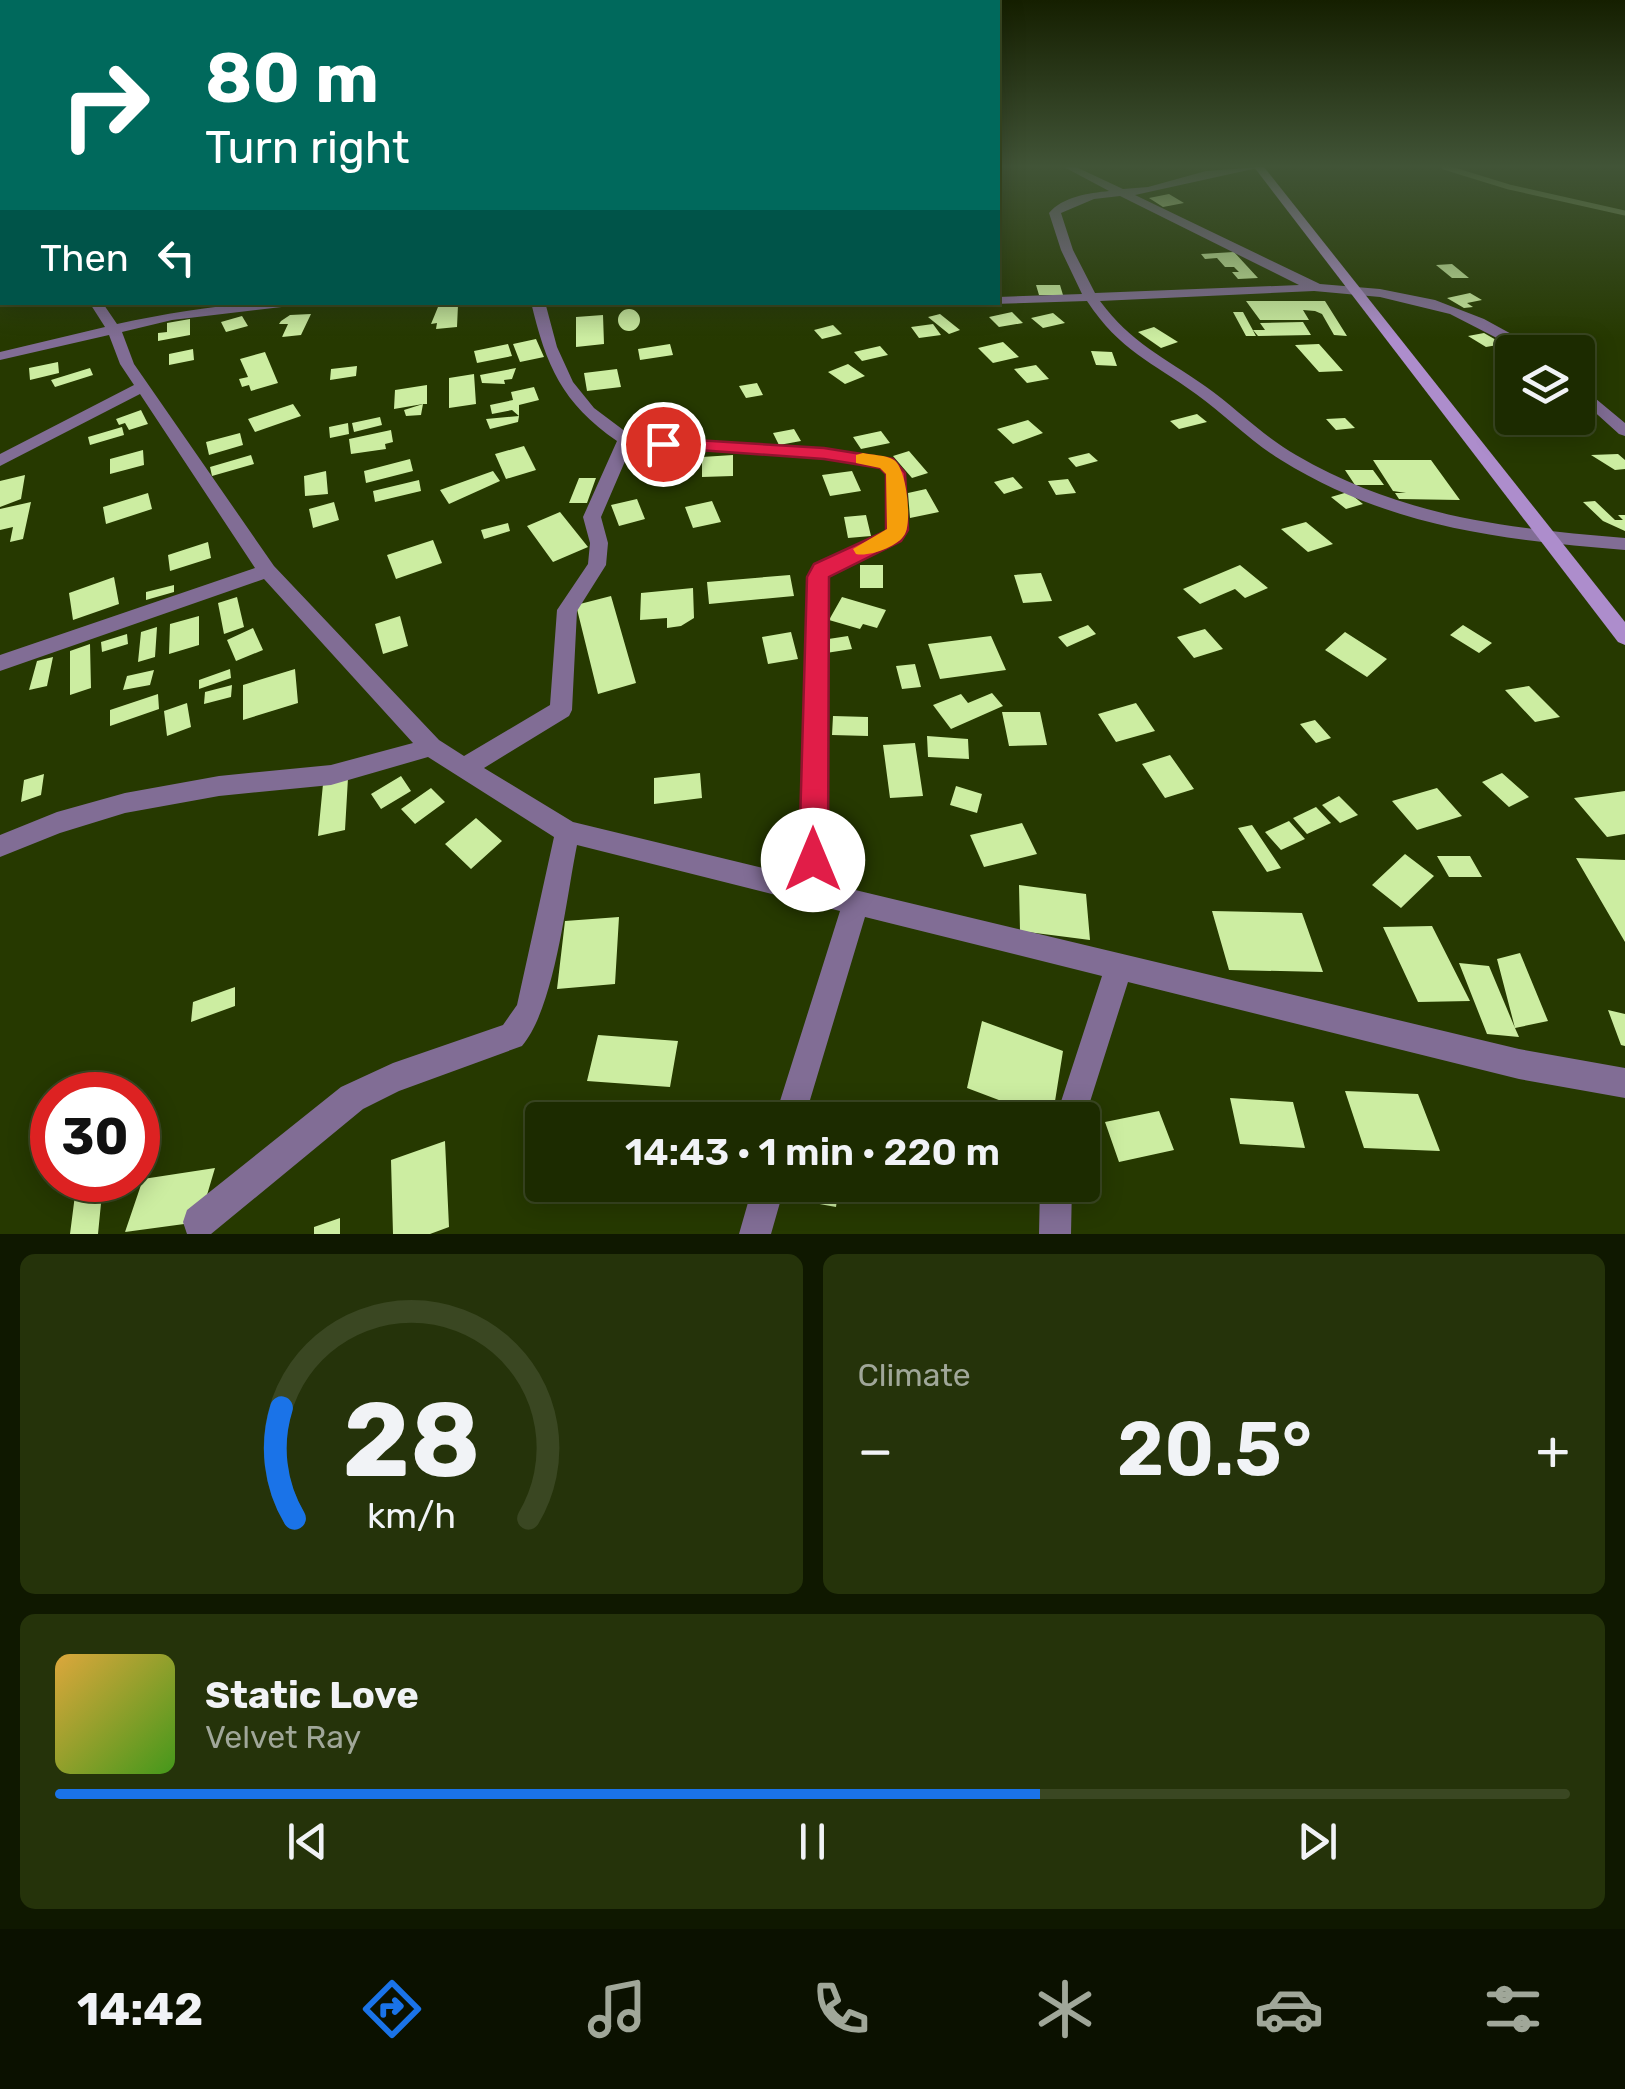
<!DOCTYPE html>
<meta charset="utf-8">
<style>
body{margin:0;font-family:Rubik,sans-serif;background:#25330a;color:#f1f3f6;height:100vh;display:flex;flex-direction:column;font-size:38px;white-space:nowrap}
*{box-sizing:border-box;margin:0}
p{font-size:32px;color:#a0a799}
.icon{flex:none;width:55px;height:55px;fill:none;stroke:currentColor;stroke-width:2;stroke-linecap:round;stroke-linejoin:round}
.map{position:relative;height:1234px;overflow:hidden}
.panel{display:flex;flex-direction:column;gap:20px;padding:20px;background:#0f1800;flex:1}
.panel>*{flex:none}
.hud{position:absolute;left:0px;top:0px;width:1000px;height:305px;box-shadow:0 5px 25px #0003,0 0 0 2px #3a4722;background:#00695c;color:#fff;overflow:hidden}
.buttons{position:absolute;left:1495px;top:335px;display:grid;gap:20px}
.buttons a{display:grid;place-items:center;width:100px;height:100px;border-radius:10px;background:#1c2b00;box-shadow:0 5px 25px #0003,0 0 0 2px #3a4722;font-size:50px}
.speed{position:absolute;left:30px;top:1072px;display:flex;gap:20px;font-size:50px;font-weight:700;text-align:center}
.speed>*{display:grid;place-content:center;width:130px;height:130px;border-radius:50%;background:#1c2b00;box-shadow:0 5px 25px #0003,0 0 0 2px #3a4722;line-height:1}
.speed .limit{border:15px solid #d22;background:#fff;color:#111}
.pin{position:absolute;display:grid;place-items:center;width:85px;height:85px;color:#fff;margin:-42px;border:5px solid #fff;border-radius:50%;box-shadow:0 2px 10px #0007}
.me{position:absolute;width:110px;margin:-55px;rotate:0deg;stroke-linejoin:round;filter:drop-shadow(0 0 8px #0008)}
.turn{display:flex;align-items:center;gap:35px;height:210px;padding:0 40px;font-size:45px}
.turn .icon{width:130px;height:130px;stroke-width:2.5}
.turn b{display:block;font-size:70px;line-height:85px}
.then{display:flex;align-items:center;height:95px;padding:0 40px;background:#0003;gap:20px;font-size:38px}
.big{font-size:75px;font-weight:600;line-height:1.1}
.panel .card{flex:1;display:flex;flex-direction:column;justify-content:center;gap:15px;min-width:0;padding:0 35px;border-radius:15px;background:#25330a}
.panel .dial{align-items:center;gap:0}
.dial svg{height:260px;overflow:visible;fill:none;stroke:#3a4722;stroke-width:7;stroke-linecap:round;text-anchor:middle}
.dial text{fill:#f1f3f6;stroke:none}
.song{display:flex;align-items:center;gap:30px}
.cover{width:120px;height:120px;border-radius:15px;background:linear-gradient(135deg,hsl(40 70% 55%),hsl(100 70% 35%))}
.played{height:10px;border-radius:5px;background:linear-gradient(90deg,#1a73e8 65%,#3a4722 65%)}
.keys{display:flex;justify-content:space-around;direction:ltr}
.heat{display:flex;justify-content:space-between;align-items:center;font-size:55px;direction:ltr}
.panel .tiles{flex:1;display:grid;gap:20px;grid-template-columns:1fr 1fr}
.card:last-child{grid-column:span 2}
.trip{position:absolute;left:525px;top:1102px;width:575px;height:100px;border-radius:10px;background:#1c2b00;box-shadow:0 5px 25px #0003,0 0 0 2px #3a4722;font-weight:600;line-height:100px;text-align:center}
.dock{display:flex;height:160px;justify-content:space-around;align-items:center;background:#0b1100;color:#a0a799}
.dock .icon{width:70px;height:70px}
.dock .current{color:#1a73e8}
.dock b{font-size:45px;color:#f1f3f6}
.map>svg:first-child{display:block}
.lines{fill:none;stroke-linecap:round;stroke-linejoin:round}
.stream{stroke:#778e58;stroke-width:5}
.building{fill:#cceda1}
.street{fill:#816d95;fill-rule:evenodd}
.secondary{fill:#ad8dcc;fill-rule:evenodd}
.route{fill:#e11d48;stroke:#92132f;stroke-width:2.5}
.slow{fill:#f59e0b}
</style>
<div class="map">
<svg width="1625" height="1234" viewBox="0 0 1625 1234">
<rect width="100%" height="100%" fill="#263900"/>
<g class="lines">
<path class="stream" d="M1444,167L1509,187L1625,213"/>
</g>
<path class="building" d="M1169,194L1184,203L1163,207L1149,198Z
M1234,252L1258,278L1238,279L1232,272H1239L1234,267H1225L1217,258L1205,259L1201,254Z
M1452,264L1469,278H1452L1436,265Z
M1036,285H1060L1063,295H1039Z
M1470,293L1482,300L1467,303L1473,307L1464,308L1447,298Z
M1246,301H1325L1347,336L1334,335L1322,314L1315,311L1303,310L1309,320H1260Z
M458,305L457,327L436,329L437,323L431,324L438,307Z
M618 320a11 11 0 1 1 22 0a11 11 0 1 1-22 0Z
M1012,312L1023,323L999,327L989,317Z
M1233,312H1243L1256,336H1246Z
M1053,313L1065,323L1043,328L1031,318Z
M311,314L301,335L282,337L288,324H279L281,321L290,315Z
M940,314L960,330L949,334L928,317Z
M603,315L604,344L576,347V317Z
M242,316L248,326L226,332L221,322Z
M190,319V335L158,341V333L167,332V323Z
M1303,322L1311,335L1258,336L1253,330H1265L1260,323Z
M933,324L941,335L919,338L911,327Z
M833,325L842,334L822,339L814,330Z
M1154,327L1178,342L1161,348L1138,332Z
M1484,333L1503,344L1486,347L1468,336Z
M536,339L544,357L520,362L513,344Z
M1003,342L1019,357L993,363L978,348Z
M508,344L512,356L477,363L474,351Z
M670,344L673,355L640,360L638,349Z
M1319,344L1343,371L1319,372L1295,345Z
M880,346L888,355L862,361L854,352Z
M193,349L194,360L169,365V354Z
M1091,351L1112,352L1117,366L1096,365Z
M265,352L278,383L251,391L249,385L242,387L239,379L248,377L240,359Z
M58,362L59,373L30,380L29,368Z
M848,364L865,376L845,384L828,372Z
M1036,365L1049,379L1027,383L1014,369Z
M357,366L356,376L330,380L331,369Z
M90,368L93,375L55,387L51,380Z
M516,368L512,379L504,380L505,384L482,383L480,375Z
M617,369L621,387L587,391L584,373Z
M474,374L476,404L449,408V378Z
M757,383L763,395L746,398L739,386Z
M427,385V404H423L421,415L406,416L404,410L423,404L394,409L395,390Z
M534,387L539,400L519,405V416L512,410L492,414L490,405L513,400L511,392Z
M293,404L301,416L255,432L248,419Z
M141,410L148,424L129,430L125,423L119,425L116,419Z
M1197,414L1207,422L1179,429L1170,421Z
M519,416L518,422L490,429L486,419Z
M380,417L382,425L354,432L352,423Z
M1345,418L1355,428L1336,430L1326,419Z
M1028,420L1043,433L1013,444L997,429Z
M348,423L349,434L330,438L329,427Z
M122,427L124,435L90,445L88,437Z
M794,429L801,441L779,445L773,433Z
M391,430L393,442L385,444L386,449L351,454L349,439Z
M881,431L890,443L861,449L853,437Z
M240,433L243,445L209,455L206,442Z
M524,446L536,470L506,479L495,454Z
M143,450L144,465L110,474V459Z
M909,451L928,473L912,478L893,456Z
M1089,453L1098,461L1076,467L1068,458Z
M1618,454L1625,460V469L1615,470L1591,455Z
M251,455L254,464L212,476L210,467Z
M733,455V476L702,477V457Z
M410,459L413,471L366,483L364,471Z
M1373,460H1431L1460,500L1399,499L1395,493H1406L1393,491Z
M1345,470H1373L1384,485H1355Z
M326,471L328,494L305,496L304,476Z
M493,471L500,481L449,504L440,490Z
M852,471L861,491L830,496L822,475Z
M25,475L21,499L0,507V481Z
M1013,477L1023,488L1004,494L994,482Z
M579,478H596L587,503H569Z
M1068,479L1076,493L1056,495L1048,481Z
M419,480L421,491L375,502L373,491Z
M926,489L939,512L910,518L908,493Z
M1348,492L1363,504L1346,509L1331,497Z
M148,493L152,509L106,524L103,507Z
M637,499L645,519L619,526L611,505Z
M712,501L721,522L693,528L685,507Z
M1595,501L1615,520H1623L1618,515H1625V531L1603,521L1583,502Z
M31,502L23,539L10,542L13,527L0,530V509Z
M334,502L339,520L313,528L309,509Z
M560,512L588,547L553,562L527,526Z
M866,515L871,536L848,538L844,517Z
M1306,522L1333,544L1308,552L1281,529Z
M508,523L510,531L484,539L481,530Z
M433,540L442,563L396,579L387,555Z
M208,542L211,558L170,571L168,555Z
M860,565H883V588H860Z
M1240,565L1268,588L1245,598L1235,589L1200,604L1183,589Z
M1041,573L1052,601L1023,603L1014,575Z
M790,575L794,596L709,604L707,582Z
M114,577L119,604L73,620L69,593Z
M174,585V592L146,600V592Z
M693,588L694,618L681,626L667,628V618L640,620L641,593Z
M611,596L636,683L598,694L576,605Z
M237,597L244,627L224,634L218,603Z
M842,597L886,610L877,628L863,624L860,629L829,620Z
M199,616V645L169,654L170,624Z
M400,616L408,646L383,654L375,624Z
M1088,625L1096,634L1067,647L1058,637Z
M1463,625L1492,643L1479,653L1450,635Z
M157,627L155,657L138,662L141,632Z
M253,628L263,650L236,661L227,640Z
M1205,629L1223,649L1194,658L1177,637Z
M791,632L798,659L768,664L762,637Z
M1345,632L1387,659L1367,677L1325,650Z
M127,634L128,644L102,652L101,642Z
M848,636L852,649L826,653L822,640Z
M991,636L1006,670L940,679L928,644Z
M90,644L91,688L70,695V651Z
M53,657L47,686L29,690L37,661Z
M915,664L921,687L902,689L896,666Z
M230,669L231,678L199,689V680Z
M295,669L298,703L243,720V685Z
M154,670L150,685L123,690L127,676Z
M232,685L231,697L204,704L205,692Z
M1529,686L1560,717L1535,722L1505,690Z
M992,693L1003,706L951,729L933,705L961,694L968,703Z
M158,694L159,709L110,726V710Z
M187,703L191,727L167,736L164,711Z
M1136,703L1155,731L1116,742L1098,714Z
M1002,712H1040L1047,745L1009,746Z
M833,716L868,717V736L832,735Z
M1315,720L1331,738L1316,743L1300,724Z
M927,736L968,739L969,759L928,757Z
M915,743L923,796L890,798L883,745Z
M1170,755L1194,789L1165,798L1142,764Z
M700,773L702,798L654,804V778Z
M1502,773L1529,797L1509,807L1482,782Z
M44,774L41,795L21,802L24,780Z
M401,776L411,791L381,809L371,794Z
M348,778L345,830L318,836L323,784Z
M956,786L982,794L977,813L950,805Z
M431,788L445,802L415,824L401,809Z
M1437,788L1462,816L1417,830L1392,801Z
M1625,791V834L1607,837L1574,798Z
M1339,796L1358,815L1340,823L1322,805Z
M1316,807L1331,823L1307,834L1293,818Z
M476,818L502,841L471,869L445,844Z
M1289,821L1305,839L1281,850L1265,832Z
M1022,823L1037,854L984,867L970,835Z
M1252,825L1281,868L1267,872L1238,828Z
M1405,854L1434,876L1401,908L1372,885Z
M1437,856H1470L1482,877H1449Z
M1576,858L1625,860V942Z
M1019,885L1086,894L1090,940L1020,931Z
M1212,911L1302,913L1323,972L1229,970Z
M619,917L615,984L557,989L565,921Z
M1432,926L1470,1001L1418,1002L1383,927Z
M1520,953L1548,1021L1515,1028L1519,1037L1487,1034L1459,963L1489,966L1515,1028L1497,959Z
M235,987V1006L191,1022L193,1002Z
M1608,1010L1625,1014V1046L1621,1045Z
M982,1021L1063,1051L1052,1120L967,1088Z
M598,1035L678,1041L670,1087L587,1081Z
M1345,1091L1418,1094L1440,1151L1364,1148Z
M1230,1098L1293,1102L1305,1148L1240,1144Z
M1159,1111L1174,1150L1119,1162L1105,1122Z
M445,1141L449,1227L430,1234H393L391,1160Z
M215,1168L199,1222L125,1232L143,1179Z
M103,1183L98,1234H70L75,1195Z
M805,1185H839L836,1207L803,1201Z
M872,1185H915L914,1195L871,1187Z
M340,1218V1234H314V1227Z"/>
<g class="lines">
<path class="street" d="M0,167H2V173H0Z
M1064,167H1076L1123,189L1148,187L1206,171L1262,167L1135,195L1320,284L1380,289L1435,300L1484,319L1539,349L1541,352H1524L1450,314L1380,297L1314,291L1100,301C1131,343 1164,357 1205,386C1236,408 1263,436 1296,455C1403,517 1505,528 1625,538V550C1502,540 1389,527 1281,460C1250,441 1225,415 1196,394C1152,362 1120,351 1087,301L993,304L998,302V297L1082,294L1061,250L1049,213C1062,197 1089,193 1109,191ZM1120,196L1299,285L1095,293L1073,250L1061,213L1094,199Z
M89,302H102L117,324C177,311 235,302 296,302L290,306L172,320L122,332L134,364L274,566L439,740L464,756L550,705L557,610L588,564L590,543L583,517L617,441C562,403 546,366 531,302H545L557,347L573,382L594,408L630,435L824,448L892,459L903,473L907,530L900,540L835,571L828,579L826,883L1519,1049L1625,1068V1098L1519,1079L1128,982L1082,1127V1120H1055L1102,976L865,917L804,1120H774L840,911L577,845C566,899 555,1007 522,1046L399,1091L363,1109L211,1234H187L183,1222L187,1210L341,1087L393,1063L503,1025L517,1005L554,837L428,757L331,785L219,796L125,813L60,833L0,857V835L57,812L125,793L219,776L331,765L413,743L264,579L0,671V655L255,568L140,394L0,466V454L134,385L120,364L109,335L0,360V352L105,327ZM632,445L824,458L881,467L887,474L888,532L821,561L808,577L800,877L573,822L484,768L569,716L572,710L577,611L606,565L608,543L601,517Z
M795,302H967L961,306H801Z
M1578,384L1625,423V436L1619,434L1578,397Z
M753,1185H785L771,1234H739Z
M1040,1185H1072L1071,1234H1039Z"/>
<path class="secondary" d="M1254,167H1264L1625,622V645L1618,642Z"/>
</g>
<linearGradient id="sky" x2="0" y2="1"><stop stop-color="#151f00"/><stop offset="0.49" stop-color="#415437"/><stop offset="1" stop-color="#415437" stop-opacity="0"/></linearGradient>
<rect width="1625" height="339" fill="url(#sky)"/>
<path class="route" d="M663,438L824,448L893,459L905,473L908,530L901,541L829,577L828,860L823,869L813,873L803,869L799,860L807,577L814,564L886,531V474L880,468L824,459L657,447L654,444Z"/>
<path class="slow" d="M863,453C872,455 886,455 894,460C907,469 912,521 905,534C898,547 869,557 856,554L853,549L887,529L886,474L880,468L856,463V455Z"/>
</svg>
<div class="buttons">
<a><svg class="icon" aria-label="layers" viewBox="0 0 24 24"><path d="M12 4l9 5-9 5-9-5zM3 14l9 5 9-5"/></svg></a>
</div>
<div class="speed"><div class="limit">30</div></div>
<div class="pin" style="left:663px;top:444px;background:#d93025"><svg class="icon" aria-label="arrive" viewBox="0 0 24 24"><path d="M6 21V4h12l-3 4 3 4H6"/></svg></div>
<svg class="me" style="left:813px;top:860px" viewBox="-20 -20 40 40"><circle r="19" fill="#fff"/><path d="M0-13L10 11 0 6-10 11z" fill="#e11d48"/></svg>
<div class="trip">14:43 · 1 min · 220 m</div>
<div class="hud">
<div class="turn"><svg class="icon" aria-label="right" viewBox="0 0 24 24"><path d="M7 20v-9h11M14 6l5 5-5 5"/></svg><div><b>80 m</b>Turn right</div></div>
<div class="then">Then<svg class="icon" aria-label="left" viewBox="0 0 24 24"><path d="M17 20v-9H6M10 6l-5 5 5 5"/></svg></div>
</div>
</div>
<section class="panel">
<div class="tiles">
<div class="card dial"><svg viewBox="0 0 100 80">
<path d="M14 69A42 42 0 1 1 86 69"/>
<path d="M14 69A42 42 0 0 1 10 35" stroke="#1a73e8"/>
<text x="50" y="56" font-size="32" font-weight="700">28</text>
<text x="50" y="72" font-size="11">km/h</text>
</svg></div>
<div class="card"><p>Climate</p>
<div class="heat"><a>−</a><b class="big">20.5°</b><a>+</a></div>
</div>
<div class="card">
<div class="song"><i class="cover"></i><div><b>Static Love</b><p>Velvet Ray</p></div></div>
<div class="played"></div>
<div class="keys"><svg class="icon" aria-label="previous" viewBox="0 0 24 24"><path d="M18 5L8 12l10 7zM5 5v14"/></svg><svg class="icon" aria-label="pause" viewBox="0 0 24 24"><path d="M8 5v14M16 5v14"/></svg><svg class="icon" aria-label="next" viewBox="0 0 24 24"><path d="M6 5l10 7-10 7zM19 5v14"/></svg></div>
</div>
</div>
</section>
<nav class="dock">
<b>14:42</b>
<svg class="icon current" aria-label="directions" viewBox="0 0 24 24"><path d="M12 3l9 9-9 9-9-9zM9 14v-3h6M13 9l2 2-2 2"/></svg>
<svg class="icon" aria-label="music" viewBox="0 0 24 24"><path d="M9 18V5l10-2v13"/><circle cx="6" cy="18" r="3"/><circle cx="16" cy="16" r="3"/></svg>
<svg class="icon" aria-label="phone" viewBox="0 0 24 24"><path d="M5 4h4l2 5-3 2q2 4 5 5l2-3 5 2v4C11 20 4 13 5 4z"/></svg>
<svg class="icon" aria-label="climate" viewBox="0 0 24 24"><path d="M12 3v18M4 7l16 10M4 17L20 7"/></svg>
<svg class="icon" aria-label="car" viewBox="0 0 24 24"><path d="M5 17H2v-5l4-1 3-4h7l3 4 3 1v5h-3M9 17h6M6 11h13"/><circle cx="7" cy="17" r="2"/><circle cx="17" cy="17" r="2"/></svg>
<svg class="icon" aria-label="filters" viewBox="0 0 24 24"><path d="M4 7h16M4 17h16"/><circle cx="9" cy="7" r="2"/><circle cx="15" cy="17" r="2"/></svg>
</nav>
